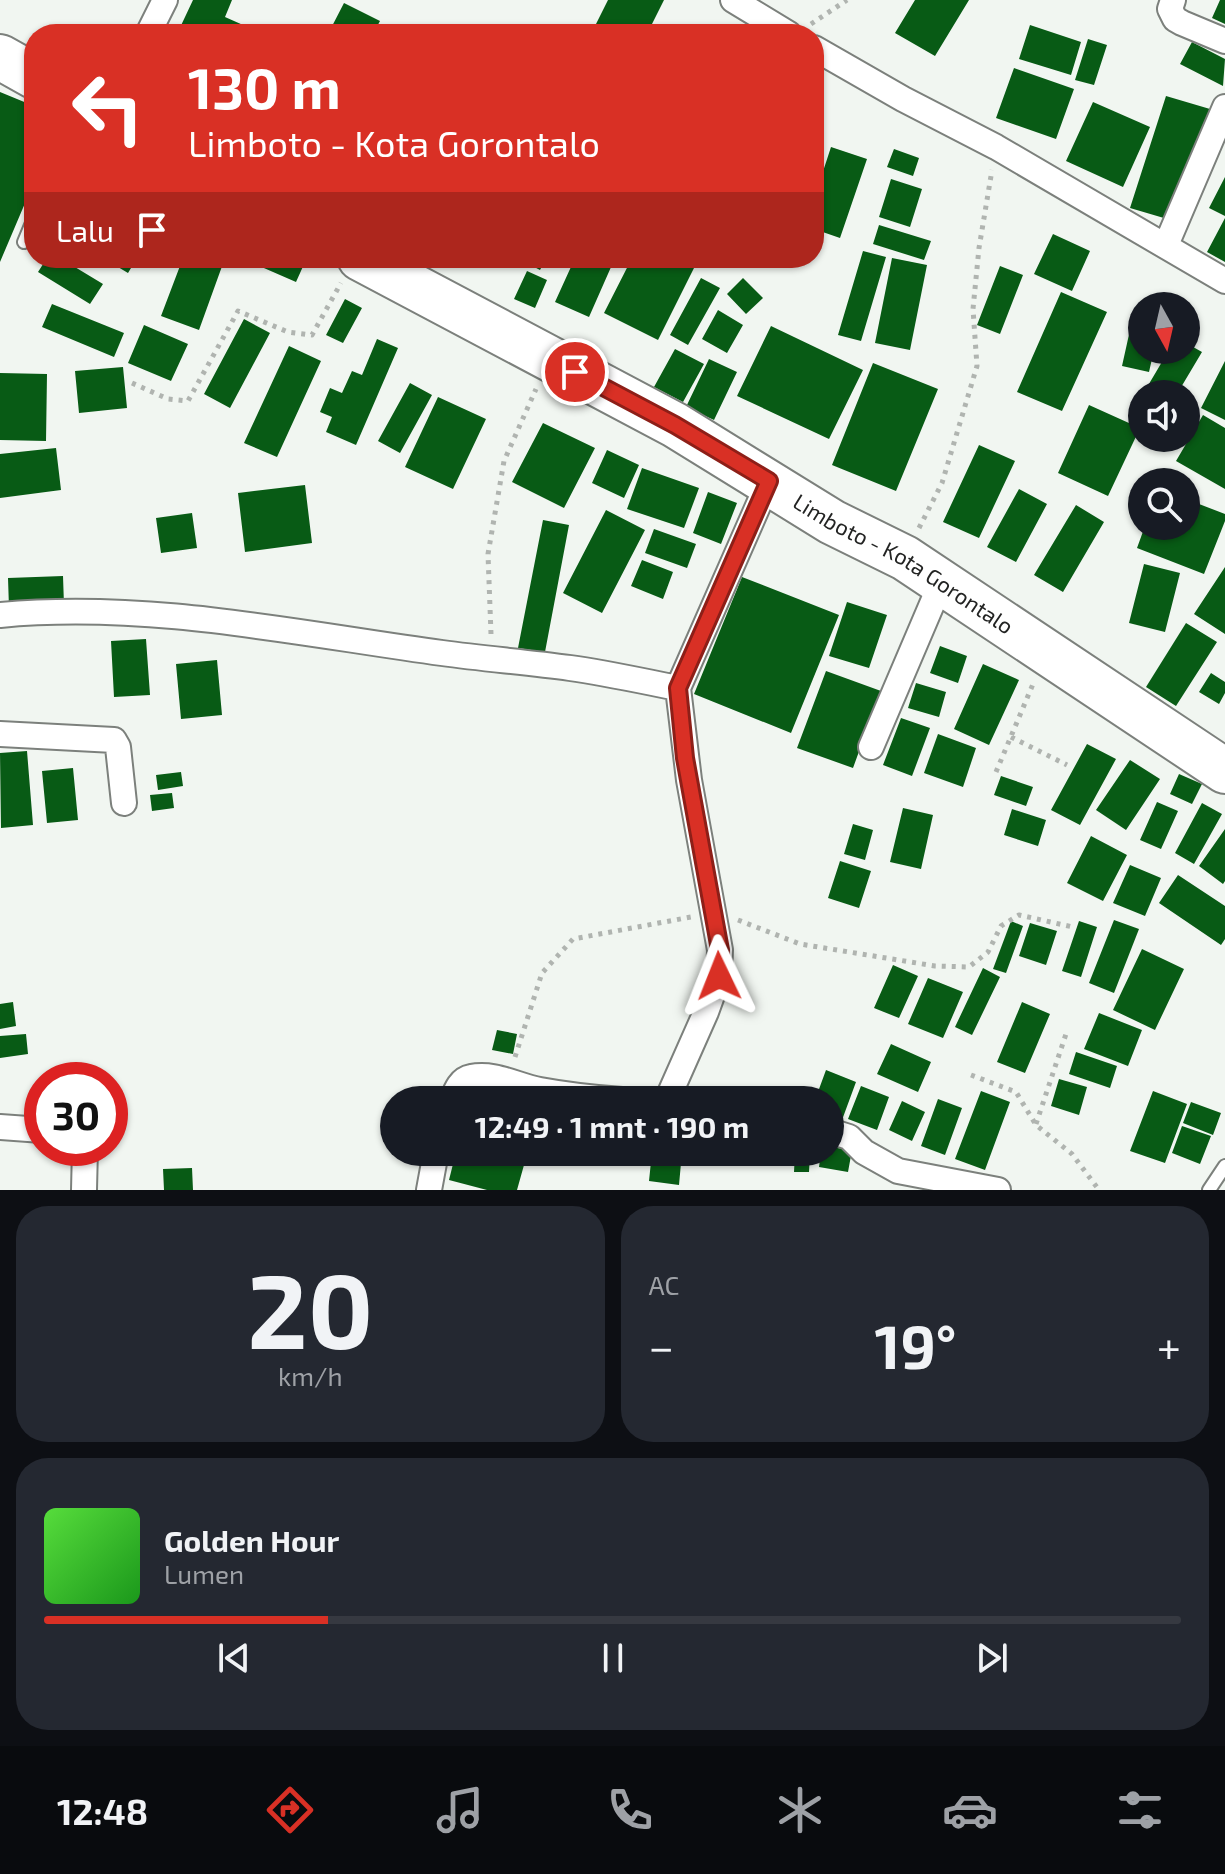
<!DOCTYPE html>
<html lang="id">
<meta charset="utf-8">
<style>
body{margin:0;font-family:"Exo 2",sans-serif;background:#242831;color:#f1f3f6;height:100vh;display:flex;flex-direction:column;font-size:30px;white-space:nowrap}
*{box-sizing:border-box;margin:0}
p{font-size:26px;color:#9ea1a6}
.icon{flex:none;width:44px;height:44px;fill:none;stroke:currentColor;stroke-width:2;stroke-linecap:round;stroke-linejoin:round}
.map{position:relative;height:1190px;overflow:hidden}
.details{display:flex;flex-direction:column;gap:16px;padding:16px;background:#0d0f14;flex:1}
.details>*{flex:none}
.guide{position:absolute;left:24px;top:24px;width:800px;height:244px;border-radius:32px;box-shadow:0 2px 6px #0004;background:#d93025;color:#fff;overflow:hidden}
.needle{width:52px;rotate:172deg}
.fabs{position:absolute;left:1128px;top:292px;display:grid;gap:16px}
.fabs a{display:grid;place-items:center;width:72px;height:72px;border-radius:50%;background:#171b24;box-shadow:0 2px 6px #0004;font-size:40px}
.speed{position:absolute;left:24px;top:1062px;display:flex;gap:16px;font-size:40px;font-weight:700;text-align:center}
.speed>*{display:grid;place-content:center;width:104px;height:104px;border-radius:50%;background:#171b24;box-shadow:0 2px 6px #0004;line-height:1}
.speed .limit{border:12px solid #d22;background:#fff;color:#111}
.pin{position:absolute;display:grid;place-items:center;width:68px;height:68px;color:#fff;margin:-34px;border:4px solid #fff;border-radius:50%;box-shadow:0 2px 8px #0007}
.me{position:absolute;width:88px;margin:-44px;rotate:358deg;stroke-linejoin:round;filter:drop-shadow(0 0 6px #0008)}
.turn{display:flex;align-items:center;gap:28px;height:168px;padding:0 32px;font-size:36px}
.turn .icon{width:104px;height:104px;stroke-width:2.5}
.turn b{display:block;font-size:56px;line-height:68px}
.then{display:flex;align-items:center;height:76px;padding:0 32px;background:#0003;gap:16px;font-size:30px}
.big{font-size:60px;font-weight:700;line-height:1.1}
.details .widget{flex:1;display:flex;flex-direction:column;justify-content:center;gap:12px;min-width:0;padding:0 28px;border-radius:32px;background:#242831}
.details .dial{align-items:center;gap:0}
.dial b{font-size:104px;line-height:1}
.song{display:flex;align-items:center;gap:24px}
.cover{width:96px;height:96px;border-radius:12px;background:linear-gradient(135deg,hsl(110 70% 55%),hsl(120 70% 35%))}
.played{height:8px;border-radius:4px;background:linear-gradient(90deg,#d93025 25%,#363941 25%)}
.keys{display:flex;justify-content:space-around;direction:ltr}
.heat{display:flex;justify-content:space-between;align-items:center;font-size:44px;direction:ltr}
.details .tiles{flex:1;display:grid;gap:16px;grid-template-columns:1fr 1fr}
.widget:last-child{grid-column:span 2}
.trip{position:absolute;left:380px;top:1086px;width:464px;height:80px;border-radius:40px;background:#171b24;box-shadow:0 2px 6px #0004;font-weight:700;line-height:80px;text-align:center}
.dock{display:flex;height:128px;justify-content:space-around;align-items:center;background:#090b0e;color:#9ea1a6}
.dock .icon{width:56px;height:56px}
.dock .current{color:#d93025}
.dock b{font-size:36px;color:#f1f3f6}
.map>svg:first-child{display:block}
.building{fill:#085b15}
.lines{fill:none;stroke-linecap:round;stroke-linejoin:round}
.lane-casing{stroke:#7c807c;stroke-width:16}
.street-casing{stroke:#7c807c;stroke-width:28}
.highway-casing{stroke:#7c807c;stroke-width:48}
.path{stroke:#b0b4b0;stroke-width:5;stroke-dasharray:4 6;stroke-linecap:butt}
.lane{stroke:#fff;stroke-width:12}
.street{stroke:#fff;stroke-width:24}
.highway{stroke:#fff;stroke-width:44}
.route-casing{stroke:#8d1f18;stroke-width:20}
.route{stroke:#d93025;stroke-width:14}
.labels{text-anchor:middle;stroke-width:8;stroke-linejoin:round;paint-order:stroke}
.street-label{font-size:22px;fill:#232423;stroke:#fff}
</style>
<div class="map">
<svg width="1225" height="1190" viewBox="0 0 1225 1190">
<rect width="100%" height="100%" fill="#f1f6f1"/>
<path class="building" d="M193,0H232L225,17L263,34H177Z
M608,0H664L647,34H591Z
M915,0H969L935,56L895,33Z
M1220,0H1225V24L1212,18Z
M344,3L380,21L373,34H328Z
M1030,25L1081,42L1071,75L1019,59Z
M1088,39L1107,45L1094,85L1075,80Z
M1192,42L1225,59L1223,86L1180,64Z
M1014,68L1074,89L1056,139L996,118Z
M0,92L34,106V182L0,262Z
M1166,96L1210,109L1174,221L1130,208Z
M1093,102L1150,127L1123,187L1066,161Z
M831,147L867,159L840,238L814,229V199Z
M894,149L919,158L913,176L887,167Z
M1225,177V216L1209,208Z
M891,179L922,189L910,227L879,217Z
M1225,218V262L1207,252Z
M879,225L931,241L924,260L873,244Z
M1053,234L1090,251L1072,291L1034,274Z
M863,251L886,257L861,341L838,335Z
M47,258H60L103,284L90,304L38,272Z
M103,258H137L128,273Z
M183,258H225L199,330L161,316Z
M260,258H296L305,262L296,282L257,265Z
M517,258H546L540,270Z
M575,258H615L589,317L555,302Z
M632,258H699L658,340L604,313Z
M892,258L927,265L910,350L875,343Z
M1000,266L1023,275L1000,334L977,325Z
M527,271L547,280L535,308L514,299Z
M701,278L720,288L688,345L670,335Z
M743,278L763,298L746,314L727,294Z
M1061,292L1107,312L1062,411L1017,392Z
M345,299L362,308L343,343L326,335Z
M52,304L124,333L114,357L42,327Z
M718,310L743,325L727,353L702,339Z
M244,319L270,333L230,408L204,394Z
M144,325L188,344L171,381L128,363Z
M771,326L863,370L829,439L737,396Z
M1130,330L1142,332V350H1154L1149,372L1122,366Z
M377,339L398,348L356,445L326,432L332,417L320,412L330,388L342,393L352,371L362,375Z
M1186,343L1202,352L1177,394H1143L1169,350H1186Z
M289,346L321,361L277,457L244,443Z
M675,349L704,364L683,402L654,387Z
M709,359L737,372L714,420L686,407Z
M1225,361V420L1201,408Z
M873,363L938,389L896,491L832,465Z
M123,367L127,408L79,413L75,371Z
M0,373L47,374L46,441L0,440Z
M410,383L432,395L400,453L378,441Z
M1142,396V423L1130,416Z
M438,397L486,419L453,489L405,467Z
M1089,405L1140,428L1108,496L1058,473Z
M1203,415L1225,428V489L1176,461Z
M543,423L595,448L564,508L512,482Z
M979,445L1015,461L979,538L943,522Z
M56,448L61,490L0,498V454Z
M607,450L639,465L624,498L592,483Z
M642,468L699,488L684,528L627,509Z
M305,485L312,543L245,552L238,493Z
M1019,489L1047,504L1016,562L987,547Z
M708,492L737,503L721,544L693,533Z
M1186,499L1225,514V521L1204,574L1137,548L1145,526H1186Z
M1076,505L1104,522L1063,592L1034,575Z
M606,510L645,530L602,613L563,593Z
M192,513L197,548L161,553L156,518Z
M543,520L569,525L545,652L518,648Z
M654,529L696,544L687,568L645,553Z
M642,560L673,572L663,599L631,586Z
M1144,564L1180,573L1165,632L1129,623Z
M1225,567V634L1194,614Z
M63,576L64,605L9,608L8,578Z
M742,577L839,615L791,733L694,694Z
M847,602L887,615L869,668L829,656Z
M1186,623L1217,642L1176,706L1146,687Z
M146,639L150,695L114,697L111,641Z
M940,646L967,656L958,683L930,673Z
M217,660L222,715L181,719L176,664Z
M983,664L1019,680L989,745L954,729Z
M826,671L881,691L853,768L797,748Z
M1211,673L1225,682V693L1219,704L1199,692Z
M916,683L946,692L939,717L908,708Z
M901,718L930,728L912,776L883,765Z
M938,734L976,748L963,787L924,773Z
M1087,744L1116,759L1080,825L1051,810Z
M27,751L33,825L1,828L0,753Z
M1130,760L1160,779L1126,830L1096,810Z
M73,768L78,820L47,823L42,771Z
M181,772L183,786L158,790L156,775Z
M1179,774L1202,784L1192,804L1170,794Z
M1001,776L1033,787L1026,806L994,795Z
M172,793L174,808L152,811L150,795Z
M1157,802L1178,811L1161,849L1140,840Z
M1202,803L1222,814L1194,864L1175,853Z
M903,808L933,815L921,869L890,862Z
M1012,809L1046,820L1038,846L1004,835Z
M853,824L873,830L865,860L844,854Z
M1225,829V881L1223,884L1199,866Z
M1091,836L1127,855L1103,901L1067,883Z
M840,861L871,871L859,908L828,898Z
M1130,865L1161,878L1145,916L1113,903Z
M1178,875L1225,906V939L1221,945L1159,903Z
M1114,920L1139,929L1114,993L1089,983Z
M1011,921L1023,926L1006,973L993,969Z
M1079,921L1097,927L1081,977L1062,971Z
M1030,923L1057,931L1046,965L1019,956Z
M1142,949L1184,969L1155,1030L1113,1010Z
M893,965L918,976L899,1018L874,1008Z
M983,968L1000,977L972,1035L955,1027Z
M928,978L963,992L943,1038L908,1024Z
M13,1002L16,1026L0,1029V1004Z
M1022,1002L1050,1014L1025,1073L997,1062Z
M1099,1013L1142,1030L1128,1066L1084,1049Z
M497,1030L517,1034L513,1054L492,1050Z
M26,1034L28,1054L0,1058V1036Z
M891,1044L931,1062L918,1092L877,1074Z
M1076,1052L1117,1066L1110,1088L1069,1074Z
M826,1070L856,1082L842,1120L830,1115V1100H815Z
M1059,1079L1087,1087L1079,1115L1051,1106Z
M861,1086L889,1097L877,1130L848,1119Z
M981,1091L1010,1102L985,1170L955,1159Z
M1153,1091L1187,1104L1165,1163L1130,1151Z
M938,1099L962,1108L945,1155L921,1146Z
M902,1101L925,1112L912,1141L889,1130Z
M1191,1102L1221,1113L1213,1135L1183,1123Z
M1182,1126L1211,1136L1200,1164L1172,1153Z
M830,1147L852,1150L848,1172L819,1167L821,1152H830Z
M652,1152H682L679,1185L649,1181Z
M795,1152H810L809,1172H794Z
M484,1155L524,1165L517,1190H487L449,1180L455,1156L482,1163Z
M192,1168L193,1190H164L163,1169Z"/>
<g class="lines">
<g class="lane-casing">
<path id="lane" d="M24,242L34,218
M1209,1190L1225,1166"/>
</g>
<g class="street-casing">
<path id="street" d="M733,0L789,34
M1173,0L1170,9L1175,19L1182,23L1225,41
M148,34L165,0
M814,48L903,99L996,147L1225,281
M1166,245L1225,107
M0,615C149,601 295,633 442,653C485,659 527,662 570,668C606,673 642,681 678,688
M0,734L114,740L118,747L124,803
M871,747L941,583
M452,1100C456,1090 460,1079 471,1077C495,1072 517,1086 540,1090C567,1095 595,1098 622,1100
M667,1100L706,1012L719,976L720,950L689,780L678,688L769,481
M0,1127L42,1130
M830,1131L849,1137L864,1152L898,1171L998,1190
M84,1190L85,1148
M429,1190L436,1152"/>
</g>
<g class="highway-casing">
<g id="highway">
<path d="M0,57L34,76"/>
<path id="s1" d="M360,258L675,425L832,522L905,558L1225,771"/>
</g>
</g>
<path class="path" d="M811,24L847,0
M132,383L168,399L188,401L238,311L288,332L312,335L341,283
M919,528L942,483L977,366L973,309L979,248L992,170
M491,634L488,554L504,461L536,389
M1011,737L1067,765
M996,772L1033,684
M738,920L800,944L935,966L969,967L988,952L1001,926L1019,915L1073,927
M515,1057L542,973L573,939L691,917
M971,1075L1016,1092L1036,1125L1072,1154L1099,1190
M1036,1124L1067,1031"/>
<use href="#lane" class="lane"/>
<use href="#street" class="street"/>
<use href="#highway" class="highway"/>
</g>
<g class="lines">
<g class="route-casing">
<path id="route" d="M575,372L675,425L769,481L678,688L685,758L720,950L719,976"/>
</g>
<use href="#route" class="route"/>
</g>
<g class="labels">
<g class="street-label">
<text dy="8" stroke="none"><textPath href="#s1" startOffset="624">Limboto - Kota Gorontalo</textPath></text>
</g>
</g>
</svg>
<div class="fabs">
<a><svg class="needle" viewBox="-14 -14 28 28"><path d="M0-13l5 13h-10z" fill="#e53935"/><path d="M0 13l5-13h-10z" fill="#9ea1a6"/></svg></a>
<a><svg class="icon" aria-label="sound" viewBox="0 0 24 24"><path d="M4 9h4l5-4v14l-5-4H4zM17 9q2 3 0 6"/></svg></a>
<a><svg class="icon" aria-label="search" viewBox="0 0 24 24"><circle cx="10" cy="10" r="6"/><path d="M15 15l6 6"/></svg></a>
</div>
<div class="speed"><div class="limit">30</div></div>
<div class="pin" style="left:575px;top:372px;background:#d93025"><svg class="icon" aria-label="arrive" viewBox="0 0 24 24"><path d="M6 21V4h12l-3 4 3 4H6"/></svg></div>
<svg class="me" style="left:719px;top:976px" viewBox="-20 -20 40 40"><path d="M0-17L14 15 0 8-14 15z" fill="#d93025" stroke="#fff" stroke-width="4"/></svg>
<div class="trip">12:49 · 1 mnt · 190 m</div>
<div class="guide">
<div class="turn"><svg class="icon" aria-label="left" viewBox="0 0 24 24"><path d="M17 20v-9H6M10 6l-5 5 5 5"/></svg><div><b>130 m</b>Limboto - Kota Gorontalo</div></div>
<div class="then">Lalu<svg class="icon" aria-label="arrive" viewBox="0 0 24 24"><path d="M6 21V4h12l-3 4 3 4H6"/></svg></div>
</div>
</div>
<section class="details">
<div class="tiles">
<div class="widget dial"><b>20</b><p>km/h</p></div>
<div class="widget"><p>AC</p>
<div class="heat"><a>−</a><b class="big">19°</b><a>+</a></div>
</div>
<div class="widget">
<div class="song"><i class="cover"></i><div><b>Golden Hour</b><p>Lumen</p></div></div>
<div class="played"></div>
<div class="keys"><svg class="icon" aria-label="previous" viewBox="0 0 24 24"><path d="M18 5L8 12l10 7zM5 5v14"/></svg><svg class="icon" aria-label="pause" viewBox="0 0 24 24"><path d="M8 5v14M16 5v14"/></svg><svg class="icon" aria-label="next" viewBox="0 0 24 24"><path d="M6 5l10 7-10 7zM19 5v14"/></svg></div>
</div>
</div>
</section>
<nav class="dock">
<b>12:48</b>
<svg class="icon current" aria-label="directions" viewBox="0 0 24 24"><path d="M12 3l9 9-9 9-9-9zM9 14v-3h6M13 9l2 2-2 2"/></svg>
<svg class="icon" aria-label="music" viewBox="0 0 24 24"><path d="M9 18V5l10-2v13"/><circle cx="6" cy="18" r="3"/><circle cx="16" cy="16" r="3"/></svg>
<svg class="icon" aria-label="phone" viewBox="0 0 24 24"><path d="M5 4h4l2 5-3 2q2 4 5 5l2-3 5 2v4C11 20 4 13 5 4z"/></svg>
<svg class="icon" aria-label="climate" viewBox="0 0 24 24"><path d="M12 3v18M4 7l16 10M4 17L20 7"/></svg>
<svg class="icon" aria-label="car" viewBox="0 0 24 24"><path d="M5 17H2v-5l4-1 3-4h7l3 4 3 1v5h-3M9 17h6M6 11h13"/><circle cx="7" cy="17" r="2"/><circle cx="17" cy="17" r="2"/></svg>
<svg class="icon" aria-label="filters" viewBox="0 0 24 24"><path d="M4 7h16M4 17h16"/><circle cx="9" cy="7" r="2"/><circle cx="15" cy="17" r="2"/></svg>
</nav>
